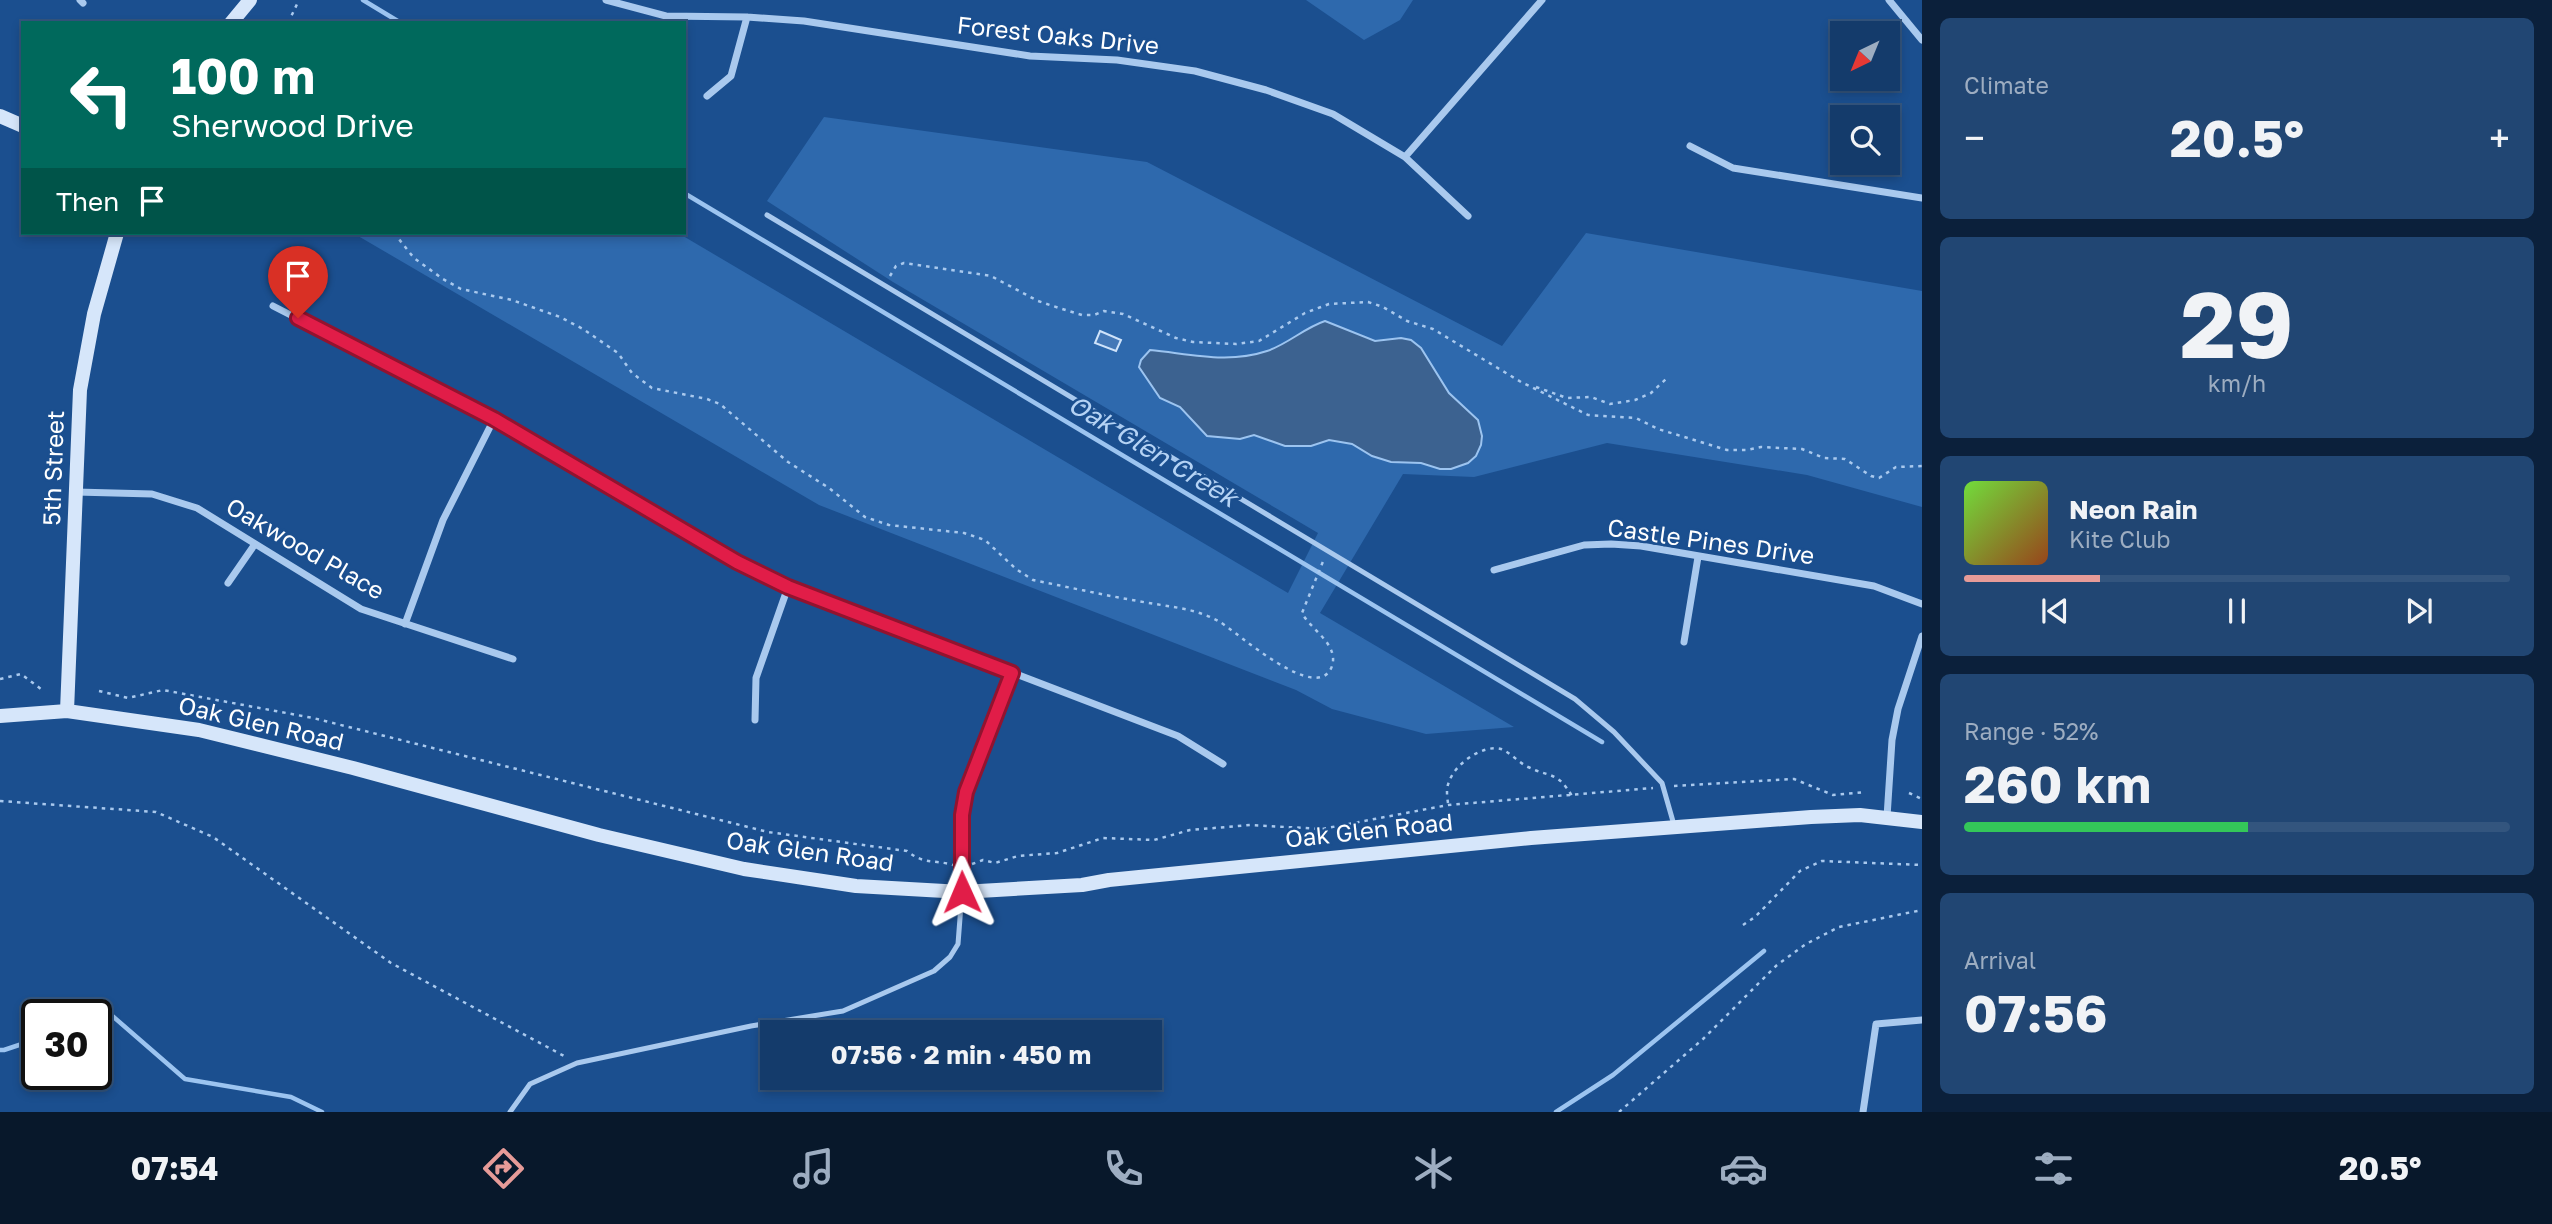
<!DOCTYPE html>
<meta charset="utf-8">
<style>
body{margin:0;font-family:"Golos Text",sans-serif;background:#214673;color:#f1f3f6;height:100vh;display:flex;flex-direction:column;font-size:26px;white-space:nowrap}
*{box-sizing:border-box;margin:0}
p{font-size:23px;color:#9dadc1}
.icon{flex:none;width:38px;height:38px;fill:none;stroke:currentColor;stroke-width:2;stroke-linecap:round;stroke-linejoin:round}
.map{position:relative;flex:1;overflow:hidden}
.drawer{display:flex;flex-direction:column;gap:18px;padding:18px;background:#0b203b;width:630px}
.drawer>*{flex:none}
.top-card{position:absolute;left:21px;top:21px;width:665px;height:214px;border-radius:0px;box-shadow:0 4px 10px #0003,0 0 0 2px #33557e;background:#00695c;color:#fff;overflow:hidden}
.needle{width:46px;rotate:223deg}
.tools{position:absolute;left:1830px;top:21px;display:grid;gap:14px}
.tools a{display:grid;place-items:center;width:70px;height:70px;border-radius:0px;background:#143b6b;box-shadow:0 4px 10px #0003,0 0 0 2px #33557e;font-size:35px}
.speed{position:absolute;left:21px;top:999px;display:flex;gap:14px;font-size:35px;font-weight:700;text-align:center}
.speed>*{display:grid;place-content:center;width:91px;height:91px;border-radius:50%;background:#143b6b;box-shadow:0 4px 10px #0003,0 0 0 2px #33557e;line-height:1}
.speed .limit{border:4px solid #111;border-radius:10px;background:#fff;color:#111}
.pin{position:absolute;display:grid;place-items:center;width:60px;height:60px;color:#fff;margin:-72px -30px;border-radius:50% 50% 50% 0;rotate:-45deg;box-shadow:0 0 7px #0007}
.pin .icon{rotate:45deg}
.me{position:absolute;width:77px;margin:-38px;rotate:359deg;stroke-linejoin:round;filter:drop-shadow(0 0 5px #0008)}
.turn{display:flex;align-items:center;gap:24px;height:147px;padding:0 35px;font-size:32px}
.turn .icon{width:91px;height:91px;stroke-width:2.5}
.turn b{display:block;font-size:49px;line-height:60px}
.then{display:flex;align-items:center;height:66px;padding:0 35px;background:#0003;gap:14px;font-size:26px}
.big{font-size:52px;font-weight:700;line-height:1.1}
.drawer .widget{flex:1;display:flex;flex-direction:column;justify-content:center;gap:10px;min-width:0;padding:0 24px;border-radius:10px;background:#214673}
.drawer .dial{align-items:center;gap:0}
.dial b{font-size:91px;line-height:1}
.song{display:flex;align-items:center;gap:21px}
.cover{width:84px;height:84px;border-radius:10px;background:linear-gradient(135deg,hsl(100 70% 55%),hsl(20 70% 35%))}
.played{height:7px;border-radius:4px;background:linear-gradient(90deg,#e69b98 25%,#33557e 25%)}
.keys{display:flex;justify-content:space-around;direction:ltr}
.heat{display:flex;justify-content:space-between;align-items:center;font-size:38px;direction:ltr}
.charge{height:10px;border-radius:5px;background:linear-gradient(90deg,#34c759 52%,#33557e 0)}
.trip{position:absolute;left:760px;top:1020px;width:402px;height:70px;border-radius:0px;background:#143b6b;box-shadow:0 4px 10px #0003,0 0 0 2px #33557e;font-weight:700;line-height:70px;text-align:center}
.dock{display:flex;height:112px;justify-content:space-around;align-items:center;background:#08182b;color:#9dadc1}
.dock .icon{width:49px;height:49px}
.dock .selected{color:#e69b98}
.dock b{font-size:32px;color:#f1f3f6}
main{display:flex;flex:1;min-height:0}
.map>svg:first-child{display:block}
.green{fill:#2e69ad}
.water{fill:#3c6290;stroke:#9cc4f0;stroke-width:2}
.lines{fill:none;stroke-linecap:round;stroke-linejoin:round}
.stream{stroke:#9cc4f0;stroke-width:4.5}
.building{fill:#4478b7;stroke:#cfe3fa;stroke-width:2}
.path{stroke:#a9c9ee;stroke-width:2.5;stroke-dasharray:3.5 5;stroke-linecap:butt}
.lane{stroke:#a9c9ee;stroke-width:5}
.street{stroke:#a9c9ee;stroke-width:7}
.secondary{stroke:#d6e6fa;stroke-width:14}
.route-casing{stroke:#92132f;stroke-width:18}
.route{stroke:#e11d48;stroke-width:12}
.labels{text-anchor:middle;stroke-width:5;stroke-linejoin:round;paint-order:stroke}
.street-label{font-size:24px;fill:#fff;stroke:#1b4f8f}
.water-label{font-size:26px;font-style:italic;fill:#b5d3f5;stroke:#1b4f8f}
</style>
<main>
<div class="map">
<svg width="1922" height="1112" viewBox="0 0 1922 1112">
<rect width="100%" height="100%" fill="#1b4f8f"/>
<path class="green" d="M1306,0H1413L1400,20L1364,40Z
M824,117L1147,162L1502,346L1586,233L1922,291V507L1807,475L1607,443L1474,477L1403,474L1320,613L1514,727L1426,734L1332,709L1296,690L819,505L353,233H678L1288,593L1318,533L893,282L767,201Z"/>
<path class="water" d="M1325,321L1375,341L1401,338L1411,340L1421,348L1449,393L1478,420L1482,436L1481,445L1476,456L1468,463L1451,469H1440L1421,463L1391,462L1372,456L1352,444L1329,440L1311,446H1285L1254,435L1240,439L1207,436L1180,407L1160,398L1139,367L1141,360L1150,350C1191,354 1228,364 1267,351C1288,344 1304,328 1325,321Z"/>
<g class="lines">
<path class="stream" d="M363,0L401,23
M684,193L1602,742
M96,1017L109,1013L185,1079L291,1097L322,1112
M0,1050H4L37,1039
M1556,1112L1613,1075L1764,951"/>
</g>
<path class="building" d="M1100,331L1121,340L1116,351L1095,343Z"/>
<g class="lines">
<path class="path" d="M288,23L299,0
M394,233L414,258L443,279L461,289L512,300L560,317L583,329L618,353L632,373L652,388L707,399L720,404L788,462L829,488L865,517L889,525L964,533L985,540L1016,569L1033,580C1068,587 1103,595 1138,601C1167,607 1194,607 1220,622C1237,632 1318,706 1332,666C1339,644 1310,629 1302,613L1324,559
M890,276L896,266L904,263L991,276L1038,301L1059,308L1082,315H1094L1104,311L1123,314L1176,338L1193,342L1236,344L1259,341L1305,313L1329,304L1368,302L1383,307L1407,321L1433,329L1521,382L1588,415L1636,418L1658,429L1727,450H1747L1761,447L1802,449L1824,458L1845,459L1871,476L1879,478L1896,467L1922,466
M1536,387L1567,398L1591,397L1610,404L1635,400L1651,393L1666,379
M0,679L21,674L41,689
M99,691L128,698L163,690L313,718L768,832L907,851C925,865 932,859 953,865
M1674,786L1794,779L1833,795L1866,792
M1909,793L1922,799
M0,801L156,812L213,837L391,963L564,1056
M1448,803C1447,796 1446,788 1449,782C1454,765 1482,744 1501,749C1510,752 1519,763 1528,767C1551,778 1557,771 1572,796
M972,864L983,860L995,863L1018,856L1057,853L1103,838L1154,840L1190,830L1250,825L1322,829L1448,805L1653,788
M1743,925L1755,917L1800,871L1822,861L1922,865
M1619,1112L1703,1039L1777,965L1806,944L1839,927L1922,910"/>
<path class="lane" d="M767,215L1575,699L1614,732L1662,783L1674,825
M510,1112L530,1084L577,1063L751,1026L843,1011L934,971L950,957L958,944L962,892"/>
<path class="street" d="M80,0L83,3
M606,0L666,16L747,17L804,21L1030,56L1117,60L1195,71L1266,90L1333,114L1405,157L1468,216
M1889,0L1922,40
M707,96L731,76L747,17
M1690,146L1733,168L1922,198
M1405,157L1542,0
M273,306L494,419L737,562L788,587L1178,736L1223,764
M76,492L152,494L197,508L361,609L513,659
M1494,570L1584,545L1611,544L1641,546L1874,586L1922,604
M228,583L255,544
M405,624L443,520L494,419
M1684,642L1698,557
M755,720L756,678L788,587
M1887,817L1892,740L1898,709L1922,636
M962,891V815L966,792L1011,673
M1863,1112L1876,1024L1922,1020"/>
<path class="secondary" d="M231,23L250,0
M0,116L23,126
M67,711L80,390L94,314L117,233
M0,716L67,711L199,730L353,768L599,835L744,869L856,886L962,892L1082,885L1109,880L1531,838L1811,817L1860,815L1922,822"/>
</g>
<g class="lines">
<g class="route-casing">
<path id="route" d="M298,318L494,419L737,562L788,587L1012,673L966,792L962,815V892"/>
</g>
<use href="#route" class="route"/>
</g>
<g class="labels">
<g class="street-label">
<text transform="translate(1058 36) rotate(6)" y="8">Forest Oaks Drive</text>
<text transform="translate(54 468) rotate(-88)" y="8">5th Street</text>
<text transform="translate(1711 542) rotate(8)" y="8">Castle Pines Drive</text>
<text transform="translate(305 549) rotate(30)" y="8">Oakwood Place</text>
<text transform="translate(261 724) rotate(13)" y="8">Oak Glen Road</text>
<text transform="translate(1369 831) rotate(-6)" y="8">Oak Glen Road</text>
<text transform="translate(810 852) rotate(8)" y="8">Oak Glen Road</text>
</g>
<g class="water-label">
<text transform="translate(1153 451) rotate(31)" y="9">Oak Glen Creek</text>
</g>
</g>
</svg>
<div class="tools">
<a><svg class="needle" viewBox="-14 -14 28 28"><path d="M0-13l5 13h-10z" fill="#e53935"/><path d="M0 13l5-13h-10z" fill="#9dadc1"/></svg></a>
<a><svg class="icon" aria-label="search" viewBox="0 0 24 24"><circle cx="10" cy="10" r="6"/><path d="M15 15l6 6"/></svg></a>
</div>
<div class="speed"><div class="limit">30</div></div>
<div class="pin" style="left:298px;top:318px;background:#d93025"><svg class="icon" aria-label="arrive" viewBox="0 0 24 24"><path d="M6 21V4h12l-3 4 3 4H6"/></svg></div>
<svg class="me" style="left:962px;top:892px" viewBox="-20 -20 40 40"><path d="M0-17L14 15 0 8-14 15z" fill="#e11d48" stroke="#fff" stroke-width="4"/></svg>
<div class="trip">07:56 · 2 min · 450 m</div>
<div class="top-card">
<div class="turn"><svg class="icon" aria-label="left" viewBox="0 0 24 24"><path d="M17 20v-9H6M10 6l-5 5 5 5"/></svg><div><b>100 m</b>Sherwood Drive</div></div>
<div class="then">Then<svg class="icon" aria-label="arrive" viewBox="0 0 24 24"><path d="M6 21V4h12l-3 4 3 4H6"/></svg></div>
</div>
</div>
<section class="drawer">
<div class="widget"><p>Climate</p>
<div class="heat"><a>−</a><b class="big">20.5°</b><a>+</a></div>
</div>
<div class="widget dial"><b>29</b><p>km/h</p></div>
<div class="widget">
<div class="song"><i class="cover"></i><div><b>Neon Rain</b><p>Kite Club</p></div></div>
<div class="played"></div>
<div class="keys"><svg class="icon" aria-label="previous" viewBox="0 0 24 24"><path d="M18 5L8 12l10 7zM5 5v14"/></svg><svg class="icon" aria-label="pause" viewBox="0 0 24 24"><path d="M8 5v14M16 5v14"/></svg><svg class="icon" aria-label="next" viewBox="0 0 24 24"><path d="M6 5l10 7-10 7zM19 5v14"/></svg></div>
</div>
<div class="widget"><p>Range · 52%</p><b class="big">260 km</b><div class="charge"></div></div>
<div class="widget"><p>Arrival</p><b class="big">07:56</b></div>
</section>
</main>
<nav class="dock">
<b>07:54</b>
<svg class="icon selected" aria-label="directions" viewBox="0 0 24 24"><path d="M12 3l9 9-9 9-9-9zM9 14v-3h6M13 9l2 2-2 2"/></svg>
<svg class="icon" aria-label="music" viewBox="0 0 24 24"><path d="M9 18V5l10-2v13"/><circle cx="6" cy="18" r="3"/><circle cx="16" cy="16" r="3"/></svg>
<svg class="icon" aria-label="phone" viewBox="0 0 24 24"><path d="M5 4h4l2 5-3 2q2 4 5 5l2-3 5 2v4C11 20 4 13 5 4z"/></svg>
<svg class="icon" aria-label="climate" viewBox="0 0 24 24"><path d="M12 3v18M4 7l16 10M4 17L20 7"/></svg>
<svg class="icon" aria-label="car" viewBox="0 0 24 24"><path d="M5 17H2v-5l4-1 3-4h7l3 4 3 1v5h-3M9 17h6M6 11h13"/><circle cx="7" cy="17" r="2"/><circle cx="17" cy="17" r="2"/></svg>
<svg class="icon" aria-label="filters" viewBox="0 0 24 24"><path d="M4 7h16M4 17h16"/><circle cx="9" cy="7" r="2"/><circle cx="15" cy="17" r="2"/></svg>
<b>20.5°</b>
</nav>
